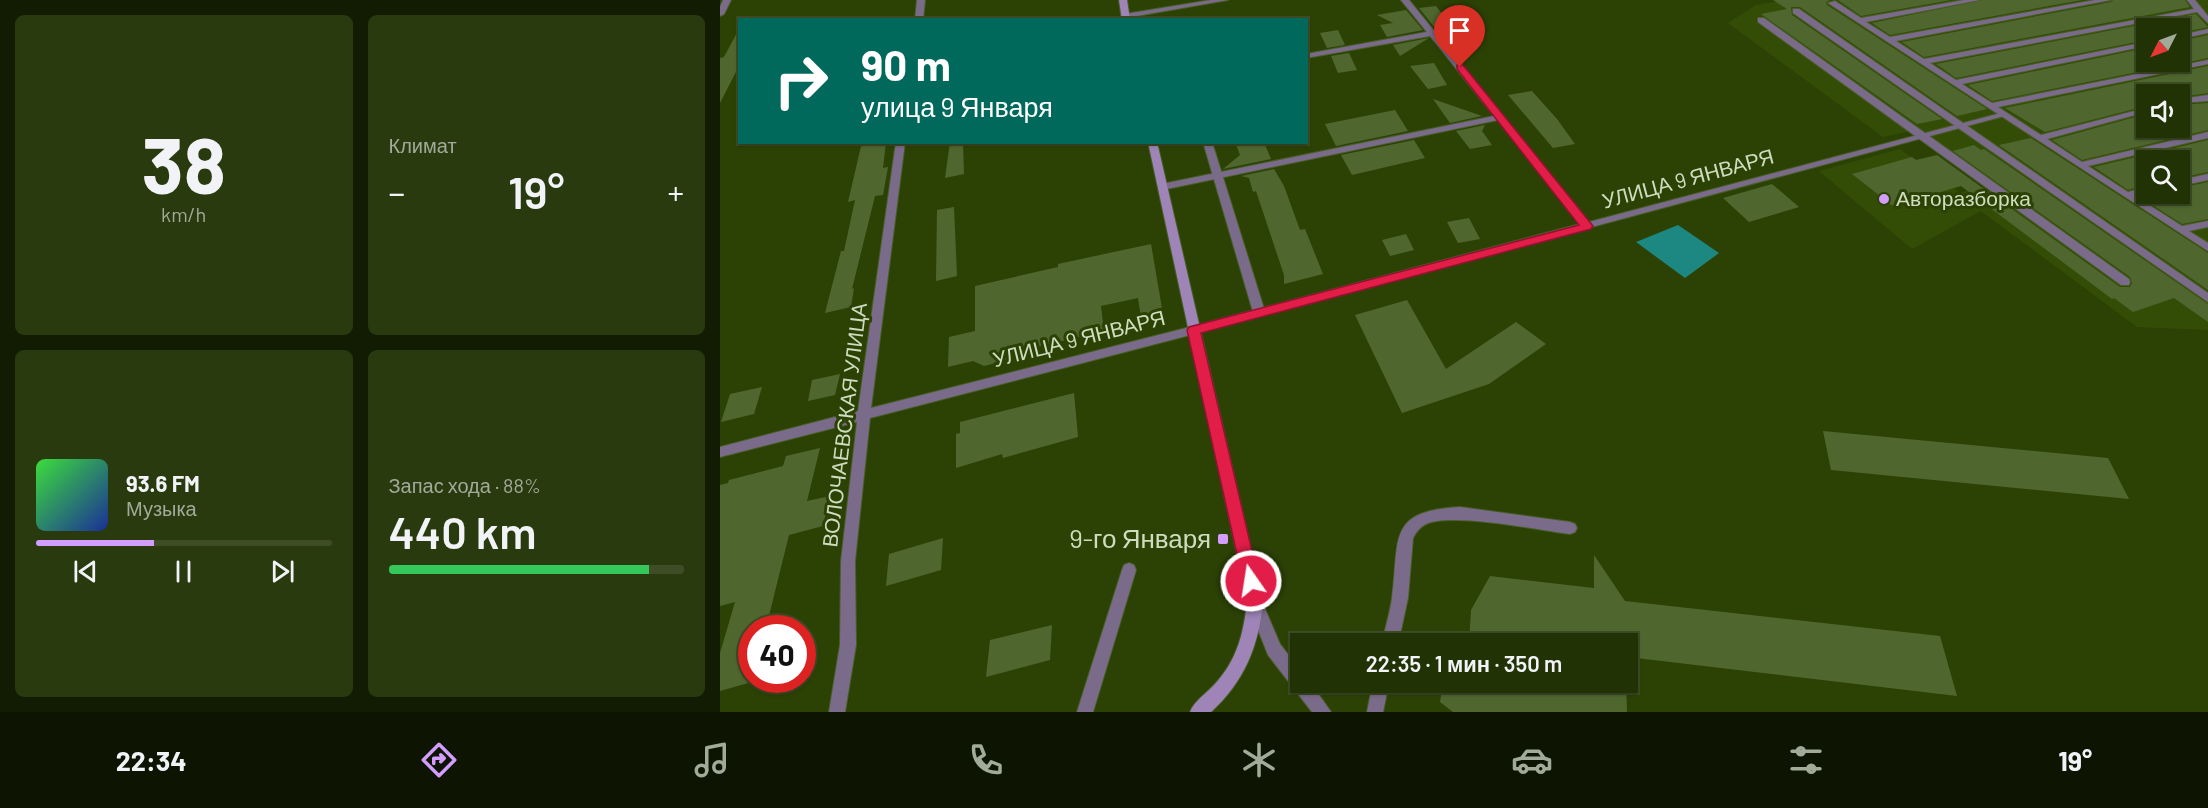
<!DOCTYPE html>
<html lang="ru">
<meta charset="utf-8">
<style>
body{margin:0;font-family:Barlow,sans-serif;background:#293a0e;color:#f1f3f6;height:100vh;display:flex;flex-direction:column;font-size:22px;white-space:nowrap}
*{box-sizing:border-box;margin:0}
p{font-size:20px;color:#a2aa9a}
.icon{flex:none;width:33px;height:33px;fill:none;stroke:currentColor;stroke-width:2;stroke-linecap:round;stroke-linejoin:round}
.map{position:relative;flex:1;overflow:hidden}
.panel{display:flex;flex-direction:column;gap:15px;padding:15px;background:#121c02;width:720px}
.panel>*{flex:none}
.banner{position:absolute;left:18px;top:18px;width:570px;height:126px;border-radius:0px;box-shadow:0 2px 4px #0004,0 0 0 2px #3e4d26;background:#00695c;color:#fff;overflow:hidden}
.needle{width:39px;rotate:228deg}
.fabs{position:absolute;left:1416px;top:18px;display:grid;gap:12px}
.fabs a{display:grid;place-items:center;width:54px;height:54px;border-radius:0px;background:#213204;box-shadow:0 2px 4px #0004,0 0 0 2px #3e4d26;font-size:30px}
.speed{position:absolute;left:18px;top:615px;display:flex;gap:12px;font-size:30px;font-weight:700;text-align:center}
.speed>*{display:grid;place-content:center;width:78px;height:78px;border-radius:50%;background:#213204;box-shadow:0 2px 4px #0004,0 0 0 2px #3e4d26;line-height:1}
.speed .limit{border:9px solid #d22;background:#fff;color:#111}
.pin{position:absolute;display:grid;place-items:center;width:51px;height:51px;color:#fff;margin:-62px -26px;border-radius:50% 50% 50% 0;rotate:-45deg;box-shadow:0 0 6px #0007}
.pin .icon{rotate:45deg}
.me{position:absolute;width:66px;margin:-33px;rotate:347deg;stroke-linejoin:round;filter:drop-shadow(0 0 4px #0008)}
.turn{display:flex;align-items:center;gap:21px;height:126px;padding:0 24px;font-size:27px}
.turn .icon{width:78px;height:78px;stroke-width:2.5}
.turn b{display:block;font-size:42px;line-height:51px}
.big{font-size:45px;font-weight:600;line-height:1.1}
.panel .widget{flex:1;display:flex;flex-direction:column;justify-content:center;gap:9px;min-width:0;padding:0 21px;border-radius:9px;background:#293a0e}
.panel .dial{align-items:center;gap:0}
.dial b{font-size:78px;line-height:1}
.song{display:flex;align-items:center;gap:18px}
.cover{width:72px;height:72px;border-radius:9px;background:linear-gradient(135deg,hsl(120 70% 55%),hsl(230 70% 35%))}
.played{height:6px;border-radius:3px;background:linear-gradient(90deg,#d29dfd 40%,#3e4d26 40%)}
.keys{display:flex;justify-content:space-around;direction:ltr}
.heat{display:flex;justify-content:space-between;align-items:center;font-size:33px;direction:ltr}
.charge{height:9px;border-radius:4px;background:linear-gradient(90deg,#34c759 88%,#3e4d26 0)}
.panel .tiles{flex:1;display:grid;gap:15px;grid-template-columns:repeat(2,1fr)}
.trip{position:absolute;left:570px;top:633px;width:348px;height:60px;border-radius:0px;background:#213204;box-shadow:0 2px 4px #0004,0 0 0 2px #3e4d26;font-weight:600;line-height:60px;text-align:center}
.tab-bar{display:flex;height:96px;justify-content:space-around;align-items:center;background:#0d1402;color:#a2aa9a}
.tab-bar .icon{width:42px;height:42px}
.tab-bar .active{color:#d29dfd}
.tab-bar b{font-size:27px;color:#f1f3f6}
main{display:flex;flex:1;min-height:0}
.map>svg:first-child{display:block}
.built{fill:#344d06;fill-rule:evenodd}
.water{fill:#1c8881}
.building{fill:#4f672f}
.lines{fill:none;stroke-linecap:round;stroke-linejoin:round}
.lane-casing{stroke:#495e26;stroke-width:2}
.street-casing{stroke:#495e26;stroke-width:2}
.secondary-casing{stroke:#495e26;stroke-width:2}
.lane{fill:#7b6b8a;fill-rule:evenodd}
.street{fill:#7b6b8a;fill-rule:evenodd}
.secondary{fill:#9f85b7;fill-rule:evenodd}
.route{fill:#e11d48;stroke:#92132f;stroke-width:1.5}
.poi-dot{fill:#d29dfd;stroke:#2c4205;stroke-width:2}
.labels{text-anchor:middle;stroke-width:6;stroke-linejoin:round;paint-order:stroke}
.street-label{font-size:21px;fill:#ceddbf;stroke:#2c4205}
.poi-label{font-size:21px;fill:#ceddbf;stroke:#2c4205;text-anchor:start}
.near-poi-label{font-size:26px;fill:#ceddbf;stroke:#2c4205;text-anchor:end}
</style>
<main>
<section class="panel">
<div class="tiles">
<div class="widget dial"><b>38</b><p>km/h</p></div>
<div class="widget"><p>Климат</p>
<div class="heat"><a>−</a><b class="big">19°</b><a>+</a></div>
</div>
<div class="widget">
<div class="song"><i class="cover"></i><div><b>93.6 FM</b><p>Музыка</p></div></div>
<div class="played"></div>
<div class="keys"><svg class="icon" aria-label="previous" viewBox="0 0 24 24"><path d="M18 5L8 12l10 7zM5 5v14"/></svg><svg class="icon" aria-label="pause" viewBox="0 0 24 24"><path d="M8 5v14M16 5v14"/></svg><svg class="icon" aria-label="next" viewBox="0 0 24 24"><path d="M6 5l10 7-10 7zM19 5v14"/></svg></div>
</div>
<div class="widget"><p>Запас хода · 88%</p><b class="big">440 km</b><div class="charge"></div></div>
</div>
</section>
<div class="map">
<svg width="1488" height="712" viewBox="0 0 1488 712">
<rect width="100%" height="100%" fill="#2c4205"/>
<path class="built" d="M1066,0H1488V330L1417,327L1261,211L1192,249L1099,171L1180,149L1240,193L1266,186L1191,131L1163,137L1008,23L1036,5ZM1426,28H1460V62H1426ZM1426,94H1460V128H1426ZM1426,160H1460V194H1426Z"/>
<path class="water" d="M958,225L999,253L965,278L916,242Z"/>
<path class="building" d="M1053,0H1110L1106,2L1107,5L1267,109L1237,116L1080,7H1071L1072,15L1222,119L1197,124L1041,14L1067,9Z
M1118,0H1231L1141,16Z
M1262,0H1362L1170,35L1152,23Z
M1393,0H1465L1470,7L1204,57L1182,42L1391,2Z
M716,6L731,26L719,33L699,8Z
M686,10L703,30L667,37L660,25L673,23L657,15Z
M1476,14L1488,27L1460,33V28H1426V40L1236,78L1216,64Z
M20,27V64L0,103V58L4,57Z
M618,30L625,45L607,48L600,33Z
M1488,35V58L1272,101L1248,85L1426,48V62H1460V41Z
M709,38L680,56L673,45Z
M629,53L637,70L618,73L611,56Z
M714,63L727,85L708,89L690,66Z
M1488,66V93L1460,97V94H1426V106L1325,132L1285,108Z
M812,91L837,119L855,144L833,148L788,95Z
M713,99L762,116L730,123Z
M1488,103V130L1362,160L1332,140L1426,114V128H1460V105Z
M675,110L688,131L616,146L605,124Z
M765,125L762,131L772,145L750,149L736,131Z
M1311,138L1488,253V290L1279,145Z
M694,140L705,158L632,175L621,155Z
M1488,140V172L1460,178V160H1426V185L1408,190L1374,167Z
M142,142H166L163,168L168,167L163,195L155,196L132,289L134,288L131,307L105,313L121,251H124L135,200L128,202Z
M230,142H243L244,174L225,178Z
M515,142H544L551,159L503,169L520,155Z
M1254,145L1261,150L1264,149L1488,304V322L1454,298L1413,312L1394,298L1392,299L1241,186L1173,206L1132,174L1192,157L1196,160L1217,155L1400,287H1410L1412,283L1410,277L1233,151Z
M554,169L564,186L580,230L585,229L603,274L564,284V275L536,191L533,192L529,178L521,176Z
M1488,182V219L1462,224L1420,197L1428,194H1460V188Z
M1052,184L1079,207L1029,222L1003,198Z
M234,207L237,276L216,281L217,210Z
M749,218L760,239L738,243L727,222Z
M686,234L694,250L670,256L662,240Z
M431,244L444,320L422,325L418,298L381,306L384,331L317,347L318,352L264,366L253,361L228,367L229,337L255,331V286L338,267V264Z
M687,300L726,369L796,322L826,344L769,384L682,413L635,315Z
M120,374L115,395L88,401L92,380Z
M42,387L34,414L1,422L10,394Z
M354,393L358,437L283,458L282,454L236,468V434L240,433V422Z
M1103,431L1388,458L1409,499L1111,470Z
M100,448L87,501L110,496L103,526L69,535L46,628H32V682L0,691V653L15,602L0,606V485L8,483L9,480L63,466L66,456Z
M223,538L221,570L166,586L169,554Z
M874,555L905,601L1220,636L1237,696L908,657V644H749L751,610L770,576L874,588Z
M332,625L330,660L266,677L270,640Z
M723,682H906L907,712H733L720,702Z"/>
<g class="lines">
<g class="lane-casing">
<path id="lane" d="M491,0H508L405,18L401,16L405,14Z
M1244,0H1260L1146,22L1170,37L1375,0H1391L1176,41L1204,59L1474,9L1467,0H1475L1488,16V23L1477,12L1210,63L1236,80L1426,42V46L1242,84L1272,103L1488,60V64L1278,107L1321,135L1426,108V112L1327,139L1362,162L1488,132V138L1368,166L1408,192L1426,187V193L1415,196L1462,226L1488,221V227L1469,231L1488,243V251L1108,3L1115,1L1141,18Z
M1073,9H1079L1488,293V302L1073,13Z
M1038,18H1044L1409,279L1410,282L1409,285H1401L1038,22Z
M1488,29V33L1460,39V35Z
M1488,95V101L1460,103V99Z
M483,142H492L545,312L543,315H535L533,312Z
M1488,174V180L1460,186V180Z
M740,507L850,522L855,524L857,528L855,532L850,534C820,530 729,512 706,524C700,527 696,532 693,538L688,598L678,644H662C665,628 670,613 672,598C680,539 666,511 740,507Z
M535,595L540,597L560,644L580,670V682H590L611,712H592L548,655L527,602L530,597Z
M653,682H669L663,712H647Z"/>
</g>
<g class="street-casing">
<path id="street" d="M3,0H11L4,14L0,16V7Z
M197,0H205L203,20H195Z
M681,0H689L869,222L1281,113L1288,115L474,334L150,418L135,561L136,645L125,712H109L120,645L121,561L137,422L0,457V447L138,411L176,142H185L151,408L474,326L860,224L778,120L442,190L439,189V185L442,184L774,116L710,36L586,58V54L707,32Z
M409,563L414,565L416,570L373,712H357L402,570L404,565Z"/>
</g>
<g class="secondary-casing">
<path id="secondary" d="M399,0H407L410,20H402Z
M428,142H437L543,601C539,646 524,682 491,712H470C474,701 487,693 495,684C517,660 524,633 527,601Z"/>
</g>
<use href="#lane" class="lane"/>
<use href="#street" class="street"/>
<use href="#secondary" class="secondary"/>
</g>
<path class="route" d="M737,65H743L873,226L871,229L481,333L539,581L537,586L531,589L524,586L467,330L469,327L859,225L737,69Z"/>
<g class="poi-dot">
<circle cx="1164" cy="199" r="6"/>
<rect x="497" y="533" width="12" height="12" rx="3"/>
</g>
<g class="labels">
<g class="street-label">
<text transform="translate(968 179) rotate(-15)" y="7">УЛИЦА 9 ЯНВАРЯ</text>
<text transform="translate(359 339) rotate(-14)" y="7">УЛИЦА 9 ЯНВАРЯ</text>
<text transform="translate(125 425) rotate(-83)" y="7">ВОЛОЧАЕВСКАЯ УЛИЦА</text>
</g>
<g class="poi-label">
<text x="1176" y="206">Авторазборка</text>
</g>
<g class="near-poi-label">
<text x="491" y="548">9-го Января</text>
</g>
</g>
</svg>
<div class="fabs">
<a><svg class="needle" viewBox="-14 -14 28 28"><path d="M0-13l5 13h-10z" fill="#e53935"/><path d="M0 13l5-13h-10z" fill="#a2aa9a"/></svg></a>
<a><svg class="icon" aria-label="sound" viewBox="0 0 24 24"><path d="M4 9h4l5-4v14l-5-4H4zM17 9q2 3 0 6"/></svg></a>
<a><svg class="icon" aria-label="search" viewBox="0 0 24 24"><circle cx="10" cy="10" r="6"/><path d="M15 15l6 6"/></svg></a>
</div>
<div class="speed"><div class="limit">40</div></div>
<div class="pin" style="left:740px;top:67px;background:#d93025"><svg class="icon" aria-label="arrive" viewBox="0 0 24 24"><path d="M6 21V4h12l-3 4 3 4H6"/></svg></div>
<svg class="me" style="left:531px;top:581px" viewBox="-20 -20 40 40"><circle r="17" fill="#e11d48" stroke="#fff" stroke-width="3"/><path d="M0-11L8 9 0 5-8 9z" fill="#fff"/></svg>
<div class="trip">22:35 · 1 мин · 350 m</div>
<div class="banner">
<div class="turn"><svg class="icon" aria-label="right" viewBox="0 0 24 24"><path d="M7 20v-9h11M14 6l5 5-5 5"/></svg><div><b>90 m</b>улица 9 Января</div></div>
</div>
</div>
</main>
<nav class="tab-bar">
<b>22:34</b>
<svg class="icon active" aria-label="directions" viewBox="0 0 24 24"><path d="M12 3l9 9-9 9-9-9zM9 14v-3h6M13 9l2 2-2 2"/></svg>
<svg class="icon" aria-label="music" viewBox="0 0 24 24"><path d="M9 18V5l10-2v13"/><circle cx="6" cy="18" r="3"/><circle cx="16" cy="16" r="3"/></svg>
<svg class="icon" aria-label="phone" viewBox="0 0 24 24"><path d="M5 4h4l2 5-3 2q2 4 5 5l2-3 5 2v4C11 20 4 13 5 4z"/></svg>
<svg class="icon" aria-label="climate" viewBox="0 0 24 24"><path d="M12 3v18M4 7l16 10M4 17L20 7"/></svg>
<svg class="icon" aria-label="car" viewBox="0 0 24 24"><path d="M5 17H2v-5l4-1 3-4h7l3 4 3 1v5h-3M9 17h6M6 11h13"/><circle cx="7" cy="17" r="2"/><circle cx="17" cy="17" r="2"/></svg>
<svg class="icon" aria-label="filters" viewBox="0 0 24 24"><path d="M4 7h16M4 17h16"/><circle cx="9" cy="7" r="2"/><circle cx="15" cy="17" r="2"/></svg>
<b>19°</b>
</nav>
